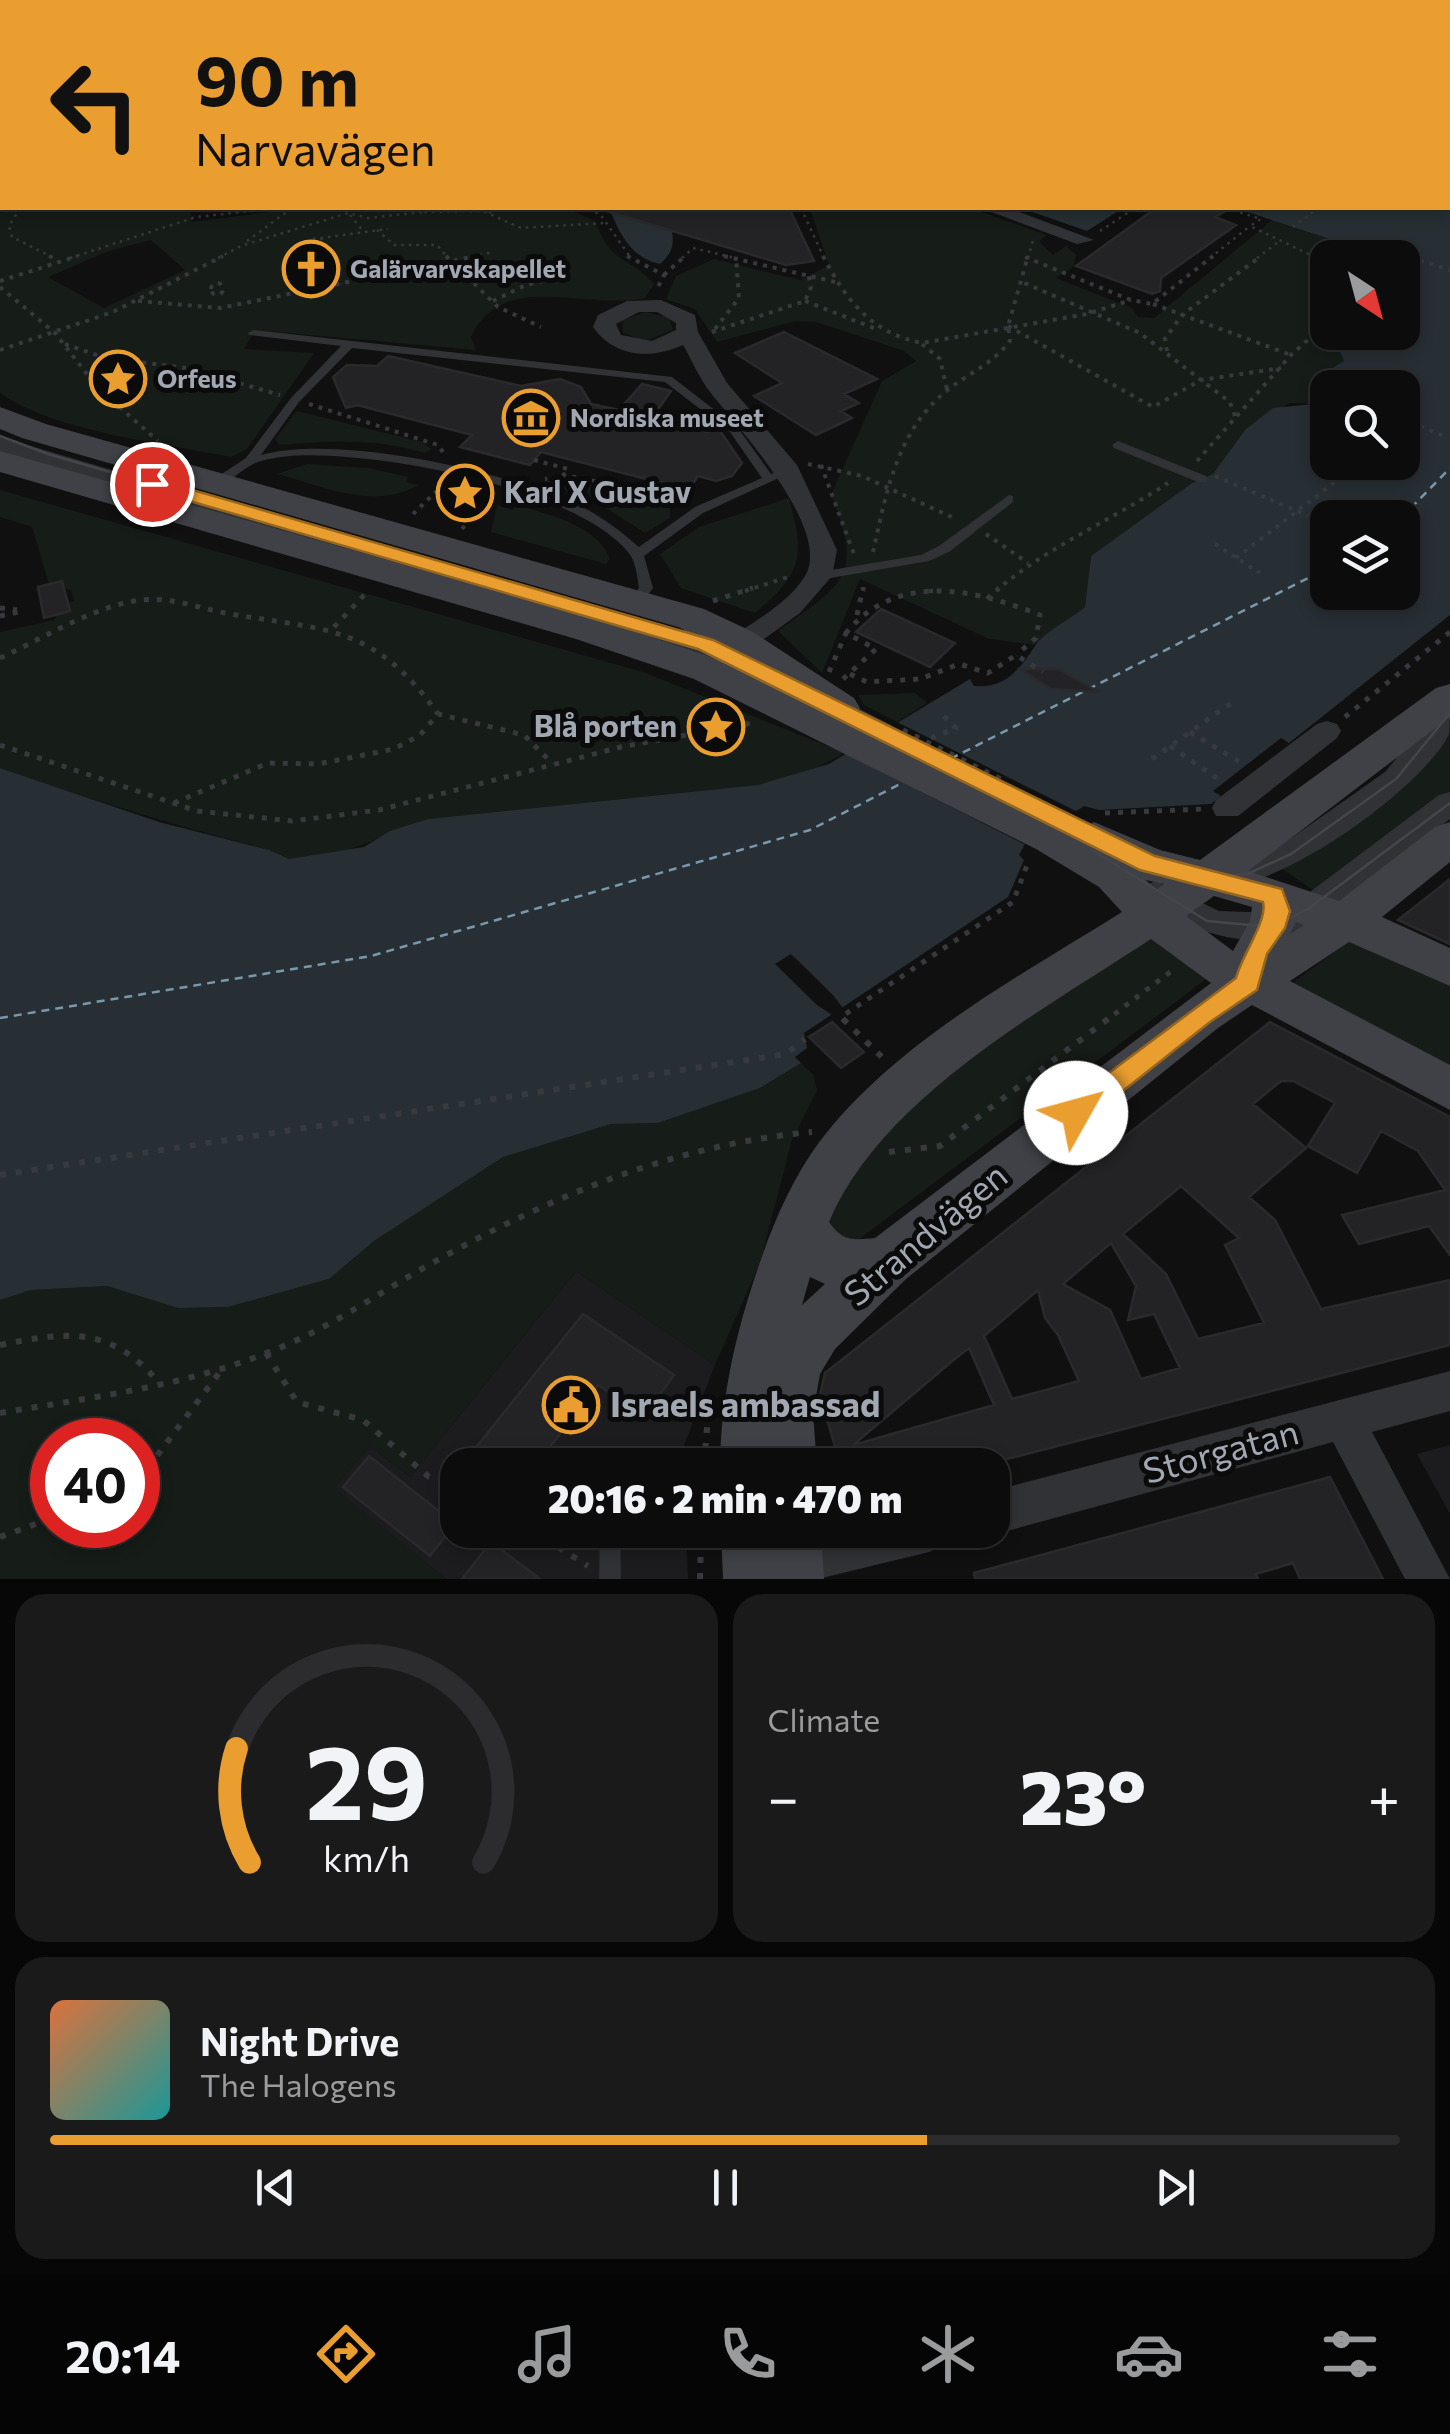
<!DOCTYPE html>
<meta charset="utf-8">
<style>
body{margin:0;font-family:Commissioner,sans-serif;background:#1a1a1b;color:#f1f3f6;height:100vh;display:flex;flex-direction:column;font-size:38px;white-space:nowrap}
*{box-sizing:border-box;margin:0}
p{font-size:32px;color:#9a9b9d}
.icon{flex:none;width:55px;height:55px;fill:none;stroke:currentColor;stroke-width:2;stroke-linecap:round;stroke-linejoin:round}
.map{position:relative;height:1579px;overflow:hidden}
.details{display:flex;flex-direction:column;gap:15px;padding:15px;background:#070707;flex:1}
.details>*{flex:none}
.hud{position:absolute;left:0px;top:0px;width:1450px;height:210px;box-shadow:0 5px 15px #0003,0 0 0 2px #2c2c2e;background:#ea9e2f;color:#111;overflow:hidden}
.needle{width:65px;rotate:144deg}
.tools{position:absolute;left:1310px;top:240px;display:grid;gap:20px}
.tools a{display:grid;place-items:center;width:110px;height:110px;border-radius:20px;background:#0c0c0d;box-shadow:0 5px 15px #0003,0 0 0 2px #2c2c2e;font-size:50px}
.speed{position:absolute;left:30px;top:1418px;display:flex;gap:20px;font-size:50px;font-weight:700;text-align:center}
.speed>*{display:grid;place-content:center;width:130px;height:130px;border-radius:50%;background:#0c0c0d;box-shadow:0 5px 15px #0003,0 0 0 2px #2c2c2e;line-height:1}
.speed .limit{border:15px solid #d22;background:#fff;color:#111}
.pin{position:absolute;display:grid;place-items:center;width:85px;height:85px;color:#fff;margin:-42px;border:5px solid #fff;border-radius:50%;box-shadow:0 2px 10px #0007}
.me{position:absolute;width:110px;margin:-55px;rotate:52deg;stroke-linejoin:round;filter:drop-shadow(0 0 8px #0008)}
.turn{display:flex;align-items:center;gap:35px;height:210px;padding:0 30px;font-size:45px}
.turn .icon{width:130px;height:130px;stroke-width:2.5}
.turn b{display:block;font-size:70px;line-height:85px}
.big{font-size:75px;font-weight:800;line-height:1.1}
.details .tile{flex:1;display:flex;flex-direction:column;justify-content:center;gap:15px;min-width:0;padding:0 35px;border-radius:30px;background:#1a1a1b}
.details .dial{align-items:center;gap:0}
.dial svg{height:260px;overflow:visible;fill:none;stroke:#2c2c2e;stroke-width:7;stroke-linecap:round;text-anchor:middle}
.dial text{fill:#f1f3f6;stroke:none}
.song{display:flex;align-items:center;gap:30px}
.cover{width:120px;height:120px;border-radius:15px;background:linear-gradient(135deg,hsl(20 70% 55%),hsl(180 70% 35%))}
.played{height:10px;border-radius:5px;background:linear-gradient(90deg,#ea9e2f 65%,#2c2c2e 65%)}
.keys{display:flex;justify-content:space-around;direction:ltr}
.heat{display:flex;justify-content:space-between;align-items:center;font-size:55px;direction:ltr}
.details .tiles{flex:1;display:grid;gap:15px;grid-template-columns:1fr 1fr}
.tile:last-child{grid-column:span 2}
.trip{position:absolute;left:440px;top:1448px;width:570px;height:100px;border-radius:30px;background:#0c0c0d;box-shadow:0 5px 15px #0003,0 0 0 2px #2c2c2e;font-weight:800;line-height:100px;text-align:center}
.tabs{display:flex;height:160px;justify-content:space-around;align-items:center;background:#050505;color:#9a9b9d}
.tabs .icon{width:70px;height:70px}
.tabs .selected{color:#ea9e2f}
.tabs b{font-size:45px;color:#f1f3f6}
.map>svg:first-child{display:block}
.built{fill:#1c1c1e}
.green{fill:#161c17;fill-rule:evenodd}
.water{fill:#272f34;fill-rule:evenodd}
.pier{fill:#101011}
.lines{fill:none;stroke-linecap:round;stroke-linejoin:round}
.ferry{stroke:#7998ac;stroke-width:2.5;stroke-dasharray:8 6;stroke-linecap:butt}
.building{fill:#232325;stroke:#2a2a2d;stroke-width:2.5;fill-rule:evenodd}
.path-far3{stroke:#37393d;stroke-width:2.5;stroke-dasharray:2.5 5;stroke-linecap:butt}
.path-far2{stroke:#37393d;stroke-width:4;stroke-dasharray:4 6;stroke-linecap:butt}
.path-far1{stroke:#37393d;stroke-width:5;stroke-dasharray:5 8;stroke-linecap:butt}
.path{stroke:#37393d;stroke-width:6;stroke-dasharray:6 10;stroke-linecap:butt}
.lane{fill:#313236;fill-rule:evenodd}
.street{fill:#313236;fill-rule:evenodd}
.secondary{fill:#3f4146;fill-rule:evenodd}
.tram{stroke:#44464b;stroke-width:2.5}
.route{fill:#ea9e2f;stroke:#98671f;stroke-width:2.5}
.labels{text-anchor:middle;stroke-width:10;stroke-linejoin:round;paint-order:stroke}
.far-poi-label{font-size:25px;font-weight:bold;fill:#a2a8b2;stroke:#0b0b0c;text-anchor:start}
.poi-label{font-size:30px;font-weight:bold;fill:#a2a8b2;stroke:#0b0b0c;text-anchor:start}
.near-street-label{font-size:35px;fill:#a2a8b2;stroke:#0b0b0c}
.near-poi-label{font-size:35px;font-weight:bold;fill:#a2a8b2;stroke:#0b0b0c;text-anchor:start}
</style>
<div class="map">
<svg width="1450" height="1579" viewBox="0 0 1450 1579">
<rect width="100%" height="100%" fill="#101011"/>
<path class="built" d="M576,1271L715,1365L681,1453L682,1465H458V1530H686L688,1579H446L333,1489L370,1446L410,1477Z
M1450,1445V1514L1417,1454Z"/>
<path class="green" d="M25,208H190L192,222L301,208H565L595,221C612,267 628,254 654,284L645,298C586,311 502,269 471,337L476,350L255,330L244,349L314,353L247,449L231,457C166,444 52,431 0,393V213ZM151,240L185,270L104,308L48,277L109,251Z
M810,208H970L1047,235L1039,241L1053,255L1066,246L1076,255L1073,267L1056,278L1132,308L1138,317L1154,318L1272,220L1385,257L1328,258V332L1361,333L1340,352L1344,361L1316,383L1327,394L1315,404L1290,403L1245,430L1213,474L1192,483L1091,556L1085,607L1036,645L989,639L860,579L822,673L778,631C842,584 865,578 831,495L882,381L916,361L904,351L816,322L795,321L717,342L695,309L666,299L676,276L714,259L800,280L829,265Z
M646,312L669,318L673,330L645,341L623,333V320Z
M297,411L422,442L432,449L424,453C377,438 327,441 279,445L275,439Z
M307,464L368,468L409,477L405,482L418,485C375,511 322,486 277,474Z
M574,480L670,507V518L645,533L586,495L541,485L545,481Z
M0,490L643,672L845,753L806,773L758,785L428,819C391,831 326,866 288,859C276,857 264,849 252,845C166,824 84,796 0,768V632L54,620L57,615L69,611L68,603L74,601L71,590L49,584L32,527L0,517Z
M789,498C805,557 803,573 755,613L681,588L660,554L699,527Z
M497,505L512,510L517,505C547,514 599,526 610,559L606,564L491,532Z
M915,693L927,703L897,722L864,705L858,695Z
M1450,726V792L1317,893L1282,869L1397,788Z
M1147,935L1209,977L847,1248L828,1224L849,1162L939,1080Z
M1357,935L1450,981V1077L1291,984Z
M801,1063L813,1075L817,1090L792,1140L760,1263L715,1365L576,1271L410,1477L370,1446L334,1488L446,1579H0V1300L31,1290L107,1286L178,1308L228,1307L329,1279L374,1241L503,1157L611,1124L658,1123L760,1088ZM52,1440H138V1525H52Z"/>
<path class="water" d="M38,0H1450V615L1289,743L1281,738L1213,791L1221,796L1211,804L1099,810L1084,806L1025,844L1019,855L1024,860L1008,897L804,1033L807,1048L795,1057L801,1063L760,1088L658,1123L611,1124L503,1157L374,1241L329,1279L228,1307L178,1308L107,1286L31,1290L0,1300V768L159,822L269,850L289,859L364,847L390,831L428,819L758,785L829,764L970,679L974,686C1005,689 1019,670 1035,646C1045,631 1071,619 1085,607L1091,556L1192,483L1213,474L1245,430L1273,408L1315,404L1327,394L1328,462H1402V388H1328L1327,392L1316,383L1318,377L1344,361L1340,352L1361,333L1402,332L1403,294L1420,277V269L1403,263L1402,258L1385,257L1235,208H1448V2ZM1328,518H1402V592H1328Z
M609,208H663C672,229 681,246 660,264C630,257 620,234 609,208Z
M1021,208H1123L1087,231Z"/>
<path class="pier" d="M897,722L1080,813L1030,847L845,753Z
M791,954L833,995L843,1008L832,1015L817,1005L775,964Z"/>
<g class="lines">
<path class="ferry" d="M570,0L583,2
M610,0L614,2
M747,0L761,2
M816,0L830,2
M859,0L873,2
M1401,518L1450,468
M938,765L1328,568
M0,1018L371,956L810,830L904,782"/>
</g>
<path class="building" d="M610,208H789L814,261L786,265L609,212Z
M1156,208H1231L1215,217L1236,225L1161,278L1160,291L1152,294L1076,266Z
M784,332L877,379L844,394L859,403L841,411L852,418L816,435L754,396L782,383L735,353Z
M388,356L521,386L560,379L581,387L591,404L619,410L642,384L671,391L652,418L707,432L718,428L742,463L732,476L716,481L698,476L688,491L679,493L666,484L541,452L530,465L460,447L472,435L357,405L346,408L333,377L347,365L377,366Z
M62,581L70,611L44,618L38,587Z
M881,609L955,643L930,667L856,632Z
M1020,669H1058L1099,692L1051,689Z
M1450,879V944L1398,920Z
M832,1022L864,1052L841,1068L809,1037Z
M1270,1022L1450,1117V1255L1429,1226L1359,1244L1342,1215L1445,1190L1418,1151L1381,1131L1357,1173L1308,1146L1335,1103L1293,1081H1281L1253,1104L1306,1148L1249,1197L1275,1220L1321,1309L1450,1280V1345L984,1465H821L820,1454L836,1450L820,1395L825,1373ZM1181,1186L1239,1238L1225,1245L1264,1323L1198,1339L1166,1274L1123,1234ZM1111,1243L1136,1286L1128,1320L1154,1314L1180,1368L1141,1379L1110,1310L1063,1284ZM1038,1290L1045,1318L1058,1335L1079,1381L1012,1399L984,1336ZM969,1348L994,1405L853,1445L956,1358Z
M583,1314L674,1375L644,1416L598,1385L536,1465H462Z
M369,1456L455,1524L430,1556L343,1487Z
M1330,1477L1383,1579H1300L1293,1563L1256,1574L1258,1579H975L974,1573Z
M491,1542L540,1579H462Z"/>
<g class="lines">
<path class="path-far3" d="M20,208L9,226L12,237L54,258
M419,208L422,212L483,211L521,228L605,223
M581,208L600,214L631,258
M801,208L824,258
M1226,208L1261,219L1250,226L1317,258
M489,213L498,208
M350,215L363,231
M1293,227L1318,208
M377,230L394,245H437L448,258
M1100,231L1135,208
M321,238L330,258
M313,239L388,229
M247,241L292,208
M70,258L196,217L278,208
M218,258L241,246L348,213L368,218L422,212
M465,258L493,252
M682,258L693,248L735,258
M1028,258L1034,237
M1210,258L1250,226
M1257,258L1281,240
M1408,258H1412"/>
<path class="path-far2" d="M49,256L56,259
M329,256L341,284
M446,256L451,261L477,256
M627,256L664,275L657,289
M724,256L835,282
M823,256C846,300 871,333 922,343L1087,314L1131,300
M1312,256L1328,263
M1025,257L1131,300L1152,304L1213,256
M1402,262L1409,257L1450,270
M664,275L685,256
M0,281L78,256
M211 289a6 6 0 1 1 12 0a6 6 0 1 1-12 0Z
M0,287L55,333L97,387L158,441
M138,301L220,308L451,261L498,307L541,327
M493,301L526,285L565,276L557,270
M805,301L876,329
M1153,304L1291,355
M1008,326L1153,407L1201,380L1140,333L1022,282
M715,329L739,298L736,257
M712,332L805,301L811,287L808,272
M65,344L105,358L187,368L280,395
M922,344L940,359L947,389
M0,350L113,312L223,256
M1167,351L1165,339L1182,315L1261,256
M309,404L438,445L443,452
M1235,416L1230,402L1201,380L1281,368
M1402,418L1446,437
M1402,431L1413,422
M534,460L568,469L562,477L545,479
M1197,461L1291,355L1328,322
M808,464L862,476L956,519
M821,465L855,557
M1215,476L1328,524
M562,477H579L680,504
M413,514L444,484
M462,529L490,495
M986,534L1028,563
M1215,544L1260,573
M873,552C886,494 896,434 944,393C966,374 992,365 1010,341L1008,326L1028,256
M1236,558L1361,462
M745,591L788,577
M863,591L865,582
M929,591H941
M996,591C1045,548 1112,520 1168,483"/>
<path class="path-far1" d="M987,599L999,588
M713,601L753,588
M0,608L17,610
M857,615L863,588
M0,616L23,611
M334,627L368,591
M0,658C44,638 87,610 134,601C165,595 195,607 225,613C326,631 373,623 438,714
M829,672L846,633
M850,674L867,682L920,679L959,664L988,673L1016,655L1043,672
M843,679L876,649L846,633C897,571 974,589 1040,615L1036,638L1016,655
M1345,717L1450,632
M903,730L1001,779
M1190,732L1243,764
M931,738L956,728L943,715
M0,745L197,811L292,821L379,810L621,747L752,723
M1170,746L1221,781
M1152,759L1231,703
M174,803L268,763L318,764L394,749L420,735L438,714L524,735L553,764
M1105,813L1204,809
M846,1022L841,1017L1013,902L1029,860
M1104,1022L1174,969"/>
<path class="path" d="M843,1019L885,1060
M889,1152L940,1146L1108,1019
M0,1175L786,1054L805,1039
M0,1345C68,1331 112,1326 159,1383
M266,1353L297,1402L363,1420L429,1477L458,1488
M0,1413C100,1396 202,1384 295,1341C343,1319 387,1288 434,1262C554,1195 674,1145 812,1132
M704,1465L708,1417
M138,1481L222,1369
M531,1530L588,1566
M0,1537L52,1518
M700,1579L701,1530"/>
<path class="lane" d="M0,127H2V133H0Z
M253,330L672,377L738,428L771,474L777,472L783,476L703,513L644,556L653,588L642,603H632L630,600L639,588C637,576 636,561 628,552C575,487 372,450 290,456C279,457 264,459 253,464C239,471 229,485 214,485V479L246,458L291,398L341,346L249,335L248,333ZM352,348L665,382L730,432L762,478L695,507L639,547C619,530 600,515 576,504C502,471 339,434 261,455L299,402Z
M1118,441L1206,476L1208,479L1206,482H1198L1114,448L1112,445Z
M1009,495L1013,496V502L949,552L929,561L819,580L812,576L819,572L921,555L939,546Z
M600,1530H620L621,1579H599Z"/>
<path class="street" d="M0,116H2V126H0Z
M981,208H1009L1094,240L1077,244Z
M661,300L695,315L698,332L727,383L797,465L837,550L832,576L800,613L738,658L807,692H827L891,725L895,732L891,739H871L809,707H789L663,648L0,452V437L715,648C744,627 786,607 805,576C833,530 737,426 710,392C699,378 692,360 683,345C650,360 614,357 593,327L598,315L627,301ZM639,312H657L676,323V330L652,341L621,335L616,324Z
M1450,703C1450,712 1450,726 1449,734C1423,789 1262,905 1201,886L1196,878L1201,870L1242,863L1280,846L1385,772L1440,706Z
M1327,721L1337,724L1341,731L1337,738L1238,816H1216L1212,808L1216,800L1317,724Z
M1450,792V819C1417,844 1322,928 1289,937C1258,944 1227,939 1198,929C1178,922 1150,911 1140,893L1145,885L1156,881L1219,911L1282,913L1439,795Z
M1450,1371V1411L1372,1432L1450,1579H1405L1333,1442L992,1535L981,1530H992V1491Z
M840,1530H951L944,1545L929,1552L818,1579H770L764,1565L770,1549Z"/>
<path class="secondary" d="M0,407L46,424L704,609L753,632L854,698L860,708L854,718L845,720L1076,832L1094,822L1160,850L1200,860L1436,688L1450,684V717L1248,871L1339,901L1435,827L1450,822V862L1382,917L1450,948V986L1349,942L1290,981L1450,1065V1110L1252,1005L1218,1028L906,1279L835,1349L820,1374L813,1414L817,1465H720C721,1403 733,1345 752,1286C768,1236 788,1184 820,1141C897,1041 1017,978 1122,912L1099,887L1036,849L694,679L576,639L0,472V451L604,621L722,661L791,694L725,650L678,627L22,438L0,429ZM1146,880L1164,884L1156,890ZM1214,896L1252,907L1250,921L1233,951L1186,916ZM1296,922L1304,925L1290,934ZM1151,939L1211,983L875,1238C852,1240 843,1242 829,1222C882,1097 1042,1011 1151,939ZM810,1277L825,1284L802,1305Z
M721,1530H821L824,1579H723Z"/>
<path class="tram" d="M0,436L48,454L705,645L1069,827L1149,864L1204,878L1247,874L1291,854L1396,779L1450,713
M1092,850L1207,921L1273,927L1308,909L1450,803"/>
</g>
<path class="route" d="M145,480H158L713,640L1155,856L1282,889L1290,911L1285,928L1267,954L1257,990L1210,1022L1085,1121H1066L1062,1113L1066,1105L1236,978C1242,955 1268,920 1263,902L1140,870L698,649L145,488Z"/>
<defs>
<g id="church-ring" transform="scale(2.875)"><circle r="9.5" fill="#0b0b0c" stroke="#ea9e2f" stroke-width="1.5"/><path d="M-1.2-6h2.4v3.5h3.3v2.4h-3.3V6h-2.4V-.1h-3.3v-2.4h3.3Z" fill="#ea9e2f"/></g>
<g id="sight-ring" transform="scale(2.875)"><circle r="9.5" fill="#0b0b0c" stroke="#ea9e2f" stroke-width="1.5"/><path d="M0-6L1.8-2.2L6-1.7L2.9 1.2L3.7 5.4L0 3.3L-3.7 5.4L-2.9 1.2L-6-1.7L-1.8-2.2Z" fill="#ea9e2f"/></g>
<g id="museum-ring" transform="scale(2.875)"><circle r="9.5" fill="#0b0b0c" stroke="#ea9e2f" stroke-width="1.5"/><path d="M0-6L6-3V-2H-6V-3ZM-5-1h2V3h-2ZM-1-1h2V3h-2ZM3-1h2V3H3ZM-6 4H6V6H-6Z" fill="#ea9e2f"/></g>
<g id="civic-ring" transform="scale(2.875)"><circle r="9.5" fill="#0b0b0c" stroke="#ea9e2f" stroke-width="1.5"/><path d="M-.6-6.5H3V-4.5H.6V-3L4-1V1h2V6H-6V1h2V-1L-.6-3ZM-1.2 2.5V6h2.4V2.5Z" fill="#ea9e2f"/></g>
</defs>
<g fill-rule="evenodd">
<use href="#church-ring" x="311" y="269"/>
<use href="#sight-ring" x="118" y="379"/>
<use href="#museum-ring" x="531" y="418"/>
<use href="#sight-ring" x="465" y="493"/>
<use href="#sight-ring" x="716" y="727"/>
<use href="#civic-ring" x="571" y="1405"/>
</g>
<g class="labels">
<g class="far-poi-label">
<text x="350" y="278">Galärvarvskapellet</text>
<text x="157" y="388">Orfeus</text>
<text x="570" y="427">Nordiska museet</text>
</g>
<g class="poi-label">
<text x="504" y="503">Karl X Gustav</text>
<text x="677" y="737" text-anchor="end">Blå porten</text>
</g>
<g class="near-street-label">
<text transform="translate(926 1235) rotate(-40)" y="12">Strandvägen</text>
<text transform="translate(1221 1452) rotate(-15)" y="12">Storgatan</text>
</g>
<g class="near-poi-label">
<text x="610" y="1417">Israels ambassad</text>
</g>
</g>
</svg>
<div class="tools">
<a><svg class="needle" viewBox="-14 -14 28 28"><path d="M0-13l5 13h-10z" fill="#e53935"/><path d="M0 13l5-13h-10z" fill="#9a9b9d"/></svg></a>
<a><svg class="icon" aria-label="search" viewBox="0 0 24 24"><circle cx="10" cy="10" r="6"/><path d="M15 15l6 6"/></svg></a>
<a><svg class="icon" aria-label="layers" viewBox="0 0 24 24"><path d="M12 4l9 5-9 5-9-5zM3 14l9 5 9-5"/></svg></a>
</div>
<div class="speed"><div class="limit">40</div></div>
<div class="pin" style="left:152px;top:484px;background:#d93025"><svg class="icon" aria-label="arrive" viewBox="0 0 24 24"><path d="M6 21V4h12l-3 4 3 4H6"/></svg></div>
<svg class="me" style="left:1076px;top:1113px" viewBox="-20 -20 40 40"><circle r="19" fill="#fff"/><path d="M0-13L10 11 0 6-10 11z" fill="#ea9e2f"/></svg>
<div class="trip">20:16 · 2 min · 470 m</div>
<div class="hud">
<div class="turn"><svg class="icon" aria-label="left" viewBox="0 0 24 24"><path d="M17 20v-9H6M10 6l-5 5 5 5"/></svg><div><b>90 m</b>Narvavägen</div></div>
</div>
</div>
<section class="details">
<div class="tiles">
<div class="tile dial"><svg viewBox="0 0 100 80">
<path d="M14 69A42 42 0 1 1 86 69"/>
<path d="M14 69A42 42 0 0 1 10 34" stroke="#ea9e2f"/>
<text x="50" y="56" font-size="32" font-weight="700">29</text>
<text x="50" y="72" font-size="11">km/h</text>
</svg></div>
<div class="tile"><p>Climate</p>
<div class="heat"><a>−</a><b class="big">23°</b><a>+</a></div>
</div>
<div class="tile">
<div class="song"><i class="cover"></i><div><b>Night Drive</b><p>The Halogens</p></div></div>
<div class="played"></div>
<div class="keys"><svg class="icon" aria-label="previous" viewBox="0 0 24 24"><path d="M18 5L8 12l10 7zM5 5v14"/></svg><svg class="icon" aria-label="pause" viewBox="0 0 24 24"><path d="M8 5v14M16 5v14"/></svg><svg class="icon" aria-label="next" viewBox="0 0 24 24"><path d="M6 5l10 7-10 7zM19 5v14"/></svg></div>
</div>
</div>
</section>
<nav class="tabs">
<b>20:14</b>
<svg class="icon selected" aria-label="directions" viewBox="0 0 24 24"><path d="M12 3l9 9-9 9-9-9zM9 14v-3h6M13 9l2 2-2 2"/></svg>
<svg class="icon" aria-label="music" viewBox="0 0 24 24"><path d="M9 18V5l10-2v13"/><circle cx="6" cy="18" r="3"/><circle cx="16" cy="16" r="3"/></svg>
<svg class="icon" aria-label="phone" viewBox="0 0 24 24"><path d="M5 4h4l2 5-3 2q2 4 5 5l2-3 5 2v4C11 20 4 13 5 4z"/></svg>
<svg class="icon" aria-label="climate" viewBox="0 0 24 24"><path d="M12 3v18M4 7l16 10M4 17L20 7"/></svg>
<svg class="icon" aria-label="car" viewBox="0 0 24 24"><path d="M5 17H2v-5l4-1 3-4h7l3 4 3 1v5h-3M9 17h6M6 11h13"/><circle cx="7" cy="17" r="2"/><circle cx="17" cy="17" r="2"/></svg>
<svg class="icon" aria-label="filters" viewBox="0 0 24 24"><path d="M4 7h16M4 17h16"/><circle cx="9" cy="7" r="2"/><circle cx="15" cy="17" r="2"/></svg>
</nav>
